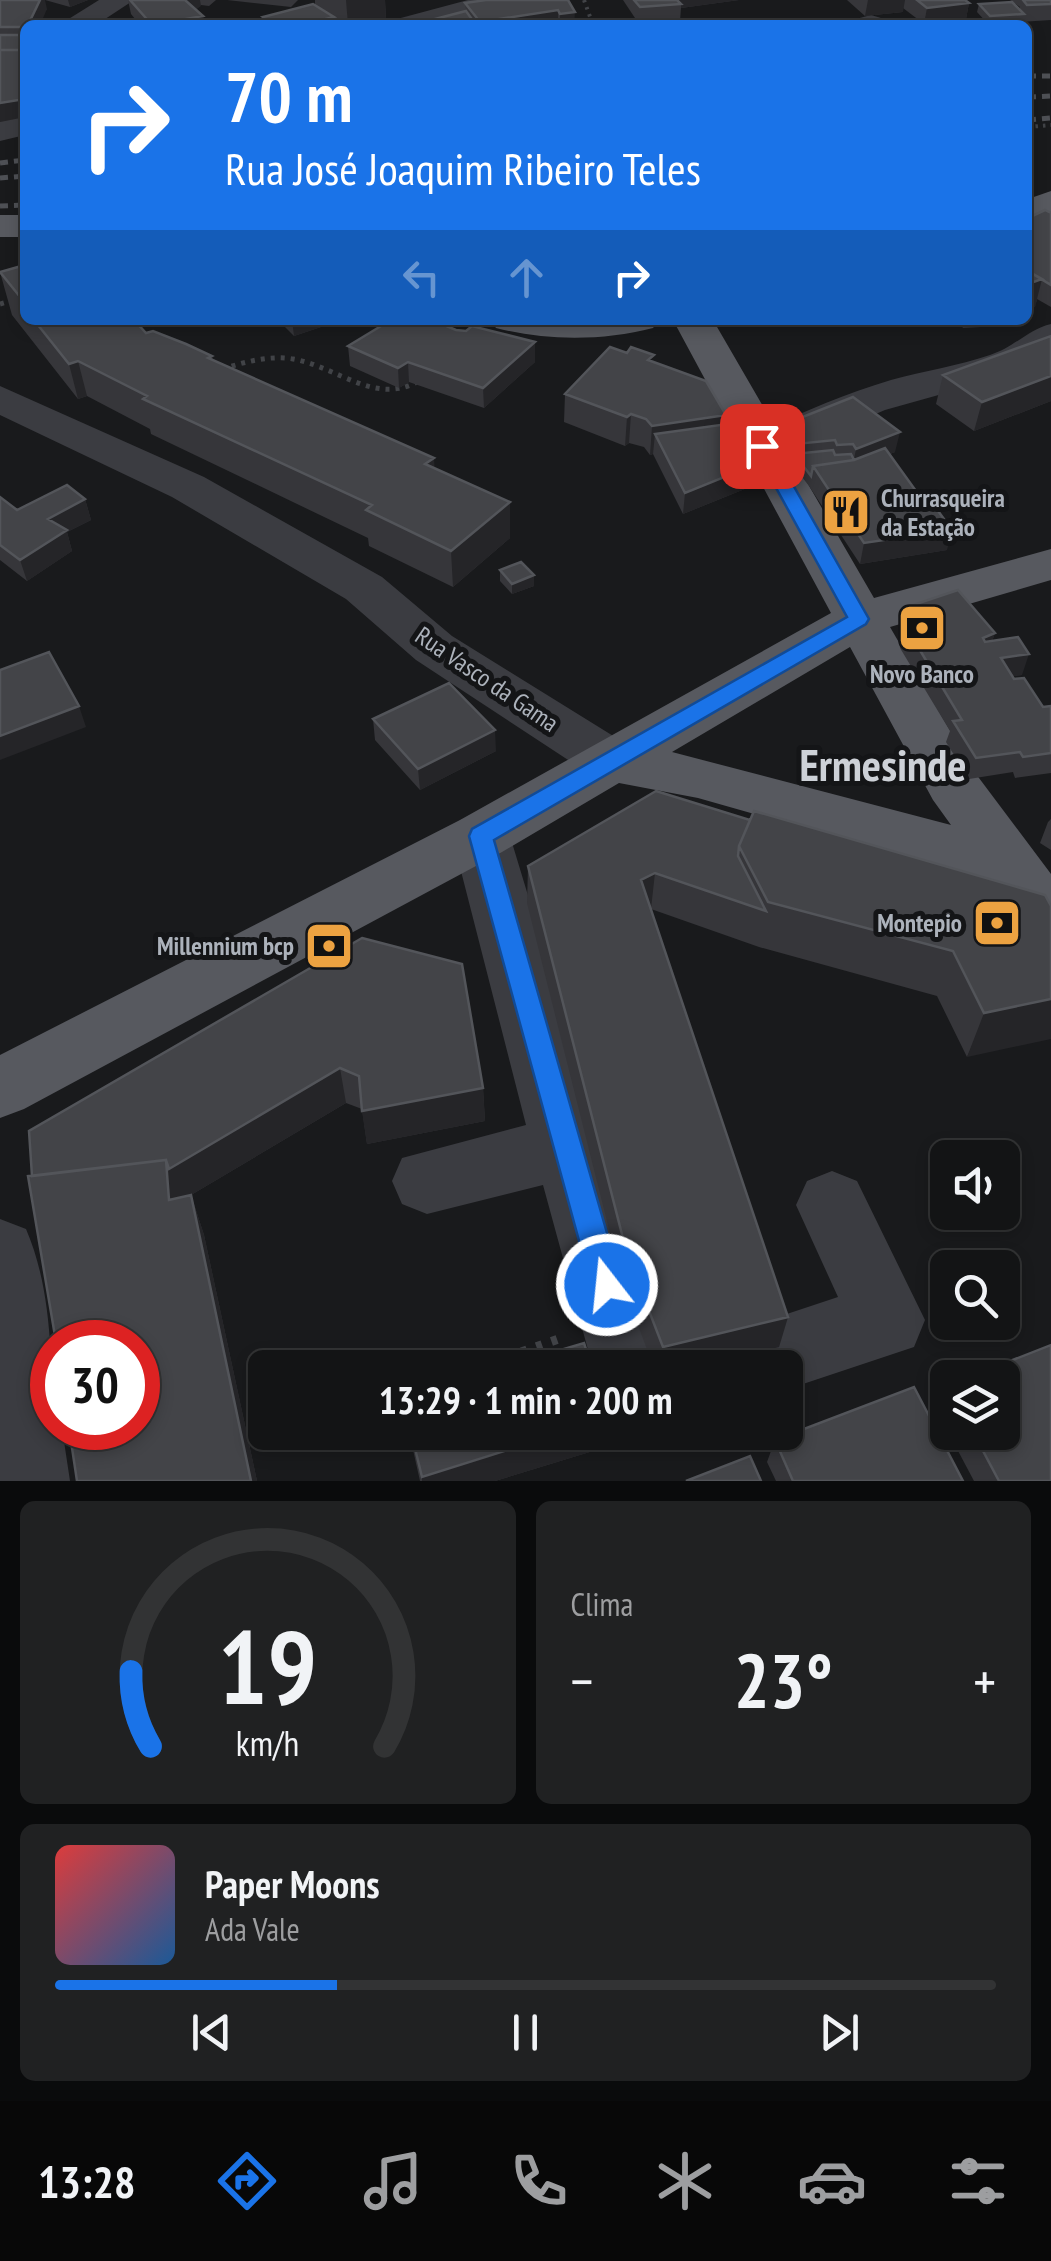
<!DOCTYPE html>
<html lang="pt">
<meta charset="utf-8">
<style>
body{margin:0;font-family:"PT Sans Narrow",sans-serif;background:#202122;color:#f1f3f6;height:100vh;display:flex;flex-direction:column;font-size:38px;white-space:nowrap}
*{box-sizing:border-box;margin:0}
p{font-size:32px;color:#9d9ea0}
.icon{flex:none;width:55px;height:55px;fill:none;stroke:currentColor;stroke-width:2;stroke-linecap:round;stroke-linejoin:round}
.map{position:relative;height:1481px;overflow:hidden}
.panel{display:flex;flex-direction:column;gap:20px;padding:20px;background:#0a0b0c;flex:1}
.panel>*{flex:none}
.guide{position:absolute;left:20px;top:20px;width:1012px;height:305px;border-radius:15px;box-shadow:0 5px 15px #0003,0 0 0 2px #323334;background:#1a73e8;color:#fff;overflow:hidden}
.tools{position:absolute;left:930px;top:1140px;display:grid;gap:20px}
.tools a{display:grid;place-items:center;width:90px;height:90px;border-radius:15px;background:#131415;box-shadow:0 5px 15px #0003,0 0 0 2px #323334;font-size:50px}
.speed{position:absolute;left:30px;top:1320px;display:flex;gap:20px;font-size:50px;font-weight:700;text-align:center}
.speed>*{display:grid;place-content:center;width:130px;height:130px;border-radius:50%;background:#131415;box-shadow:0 5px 15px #0003,0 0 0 2px #323334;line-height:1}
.speed .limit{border:15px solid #d22;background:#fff;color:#111}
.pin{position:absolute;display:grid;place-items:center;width:85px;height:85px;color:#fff;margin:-42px;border-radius:20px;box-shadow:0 5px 15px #0006}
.me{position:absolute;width:110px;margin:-55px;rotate:344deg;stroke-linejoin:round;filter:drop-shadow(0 0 8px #0008)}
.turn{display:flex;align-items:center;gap:35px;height:210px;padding:0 40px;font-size:45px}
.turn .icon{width:130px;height:130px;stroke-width:2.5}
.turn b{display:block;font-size:70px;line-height:85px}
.lanes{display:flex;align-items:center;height:95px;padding:0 40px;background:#0003;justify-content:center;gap:50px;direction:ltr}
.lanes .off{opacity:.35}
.big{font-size:75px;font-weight:600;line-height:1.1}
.panel .tile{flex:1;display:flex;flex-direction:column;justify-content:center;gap:15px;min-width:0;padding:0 35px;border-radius:15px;background:#202122}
.panel .dial{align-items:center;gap:0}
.dial svg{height:260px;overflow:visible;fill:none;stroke:#323334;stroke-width:7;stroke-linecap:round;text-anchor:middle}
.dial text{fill:#f1f3f6;stroke:none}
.song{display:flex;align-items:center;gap:30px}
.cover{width:120px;height:120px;border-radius:15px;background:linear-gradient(135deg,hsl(0 70% 55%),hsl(210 70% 35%))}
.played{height:10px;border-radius:5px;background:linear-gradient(90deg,#1a73e8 30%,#323334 30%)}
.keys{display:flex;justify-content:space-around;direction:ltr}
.heat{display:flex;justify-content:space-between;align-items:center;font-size:55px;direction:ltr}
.panel .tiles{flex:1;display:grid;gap:20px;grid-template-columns:1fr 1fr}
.tile:last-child{grid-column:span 2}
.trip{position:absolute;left:248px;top:1350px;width:555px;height:100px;border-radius:15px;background:#131415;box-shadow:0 5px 15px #0003,0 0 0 2px #323334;font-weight:600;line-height:100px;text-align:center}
.tab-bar{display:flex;height:160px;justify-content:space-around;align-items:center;background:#080808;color:#9d9ea0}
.tab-bar .icon{width:70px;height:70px}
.tab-bar .on{color:#1a73e8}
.tab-bar b{font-size:45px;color:#f1f3f6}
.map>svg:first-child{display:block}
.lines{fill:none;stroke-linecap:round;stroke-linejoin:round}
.path-far2{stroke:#414347;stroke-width:4;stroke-dasharray:2.5 5;stroke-linecap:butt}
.path-far1{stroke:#414347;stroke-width:5;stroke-dasharray:4 6;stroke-linecap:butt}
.path{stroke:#414347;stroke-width:9;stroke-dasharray:6 10;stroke-linecap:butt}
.minor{fill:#3b3c41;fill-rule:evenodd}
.major{fill:#57595f;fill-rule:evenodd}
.rail{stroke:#4e5055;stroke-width:5;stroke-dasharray:8 6;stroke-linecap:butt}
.wall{fill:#36363a}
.shaded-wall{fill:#252528}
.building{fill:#434448;stroke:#53555a;stroke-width:2.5}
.route{fill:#1a73e8;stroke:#114b97;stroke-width:2.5}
.labels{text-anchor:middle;stroke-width:10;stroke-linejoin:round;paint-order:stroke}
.poi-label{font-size:25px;font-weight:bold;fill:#acb2bb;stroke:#141517;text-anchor:end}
.street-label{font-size:25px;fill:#acb2bb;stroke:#141517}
.town-label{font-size:45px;font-weight:bold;fill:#cdd1d7;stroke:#141517}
</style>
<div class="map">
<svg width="1051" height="1481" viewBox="0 0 1051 1481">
<rect width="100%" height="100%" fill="#191a1c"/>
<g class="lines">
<path class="path-far2" d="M584,0L593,25
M1028,127L1051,125"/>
<path class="path-far1" d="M0,304L25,297
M222,369C245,362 269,355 293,359C339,367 377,408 422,379"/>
<path class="path" d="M476,1368L564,1337
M243,1446L285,1432"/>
<path class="minor" d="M99,0H134L96,25H59Z
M468,0H534L530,6L441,25H392L397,19Z
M871,15L881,18L886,24L851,25L856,19Z
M25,115V135L0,141V121Z
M1051,324V358L1021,372L885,410L778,456L762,460L746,456L740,447L746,438C794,416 841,395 891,380C924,371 958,366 990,355C1013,348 1029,329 1051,324Z
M0,386L204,477L382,577L452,636L631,747L639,761L631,775L611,781L591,775L416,660L346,599L172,497L0,415Z
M481,814L502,820L510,836L671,1368H593L543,1185L427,1214L402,1204L392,1181L402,1158L526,1125L452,836L460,820Z
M832,1171L857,1181L925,1320L914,1347L785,1390V1368H693L705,1341L838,1297L796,1205L807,1181Z
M0,1219L26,1229C52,1289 52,1363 52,1428H62L70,1481H0Z"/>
<path class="major" d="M1051,191V215L1028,223V199Z
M0,215H25V237H0Z
M490,320H659L653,328C603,341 546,341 496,328Z
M673,320H713L874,598L1051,549V580L890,627L973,770L1051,874V949L1029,942L993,882L698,798L619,783L502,852L24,1109L0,1118V1055L460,820L831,613ZM850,647L933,800L951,825L672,752Z"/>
<path class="rail" d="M1028,76H1051
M1028,97L1051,96
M1028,120L1051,118
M0,163L25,160
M0,178L25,176
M0,206L25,205"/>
</g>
<path class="wall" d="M0,0L47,9L25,25V117L0,122Z
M45,0H88L70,7Z
M128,0H216L209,6L201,5L196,9L203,16L205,25H140L131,14Z
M227,0H298L291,7Z
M315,0H385L386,19L364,25H342L334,20V25H264L263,17L315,6Z
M568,0L574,25H412L466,11L465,3Z
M623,0H739L681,8L680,21L639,24Z
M847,0H965L969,3L966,19L924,24L903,8V12L865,16Z
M1010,0H1051V20L988,24L977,12L979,4L1019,9L1020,7Z
M1051,213V307L1037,299L1035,307Z
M25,265V320H134L146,333L212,356L213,361L435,469L510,502V538L453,587L369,546L368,538L151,434L150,429L87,396L78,399L12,315L0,272Z
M278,320H342L294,336Z
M958,320H1000L999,326L963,328Z
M456,330L535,342V362L484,408L409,382L399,388L350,366L348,346Z
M1051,336V401L974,431L936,404L943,375Z
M653,362L725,424L764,461L762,482L683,514L653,454L650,455L644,447L629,443L625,446L564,422L565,394Z
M787,429L895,452L890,454L947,550L860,564L809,486L792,464L784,449Z
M0,497L17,510L85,499L91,520L67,532L72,551L27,581L0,560Z
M500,570L534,586L512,594L500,581Z
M904,608L995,633L992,641L1022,675L1012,676L1043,707L1051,706V773L1015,778L1013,772L969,779L946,742L950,731L900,648L899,629Z
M373,719L496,751L420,790L375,740Z
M1051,819V850L1040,843L1048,822Z
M750,820L1045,895L967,1057L937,996L759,947L651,909L788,1317L779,1347L694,1368H654L623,1285L527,903L528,866Z
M362,938L483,1088L485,1121L367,1144L362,1109L346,1103L191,1195L204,1235L257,1481H77L32,1176Z
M948,1385V1432L935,1408Z
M409,1432H607L606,1447L495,1481H420Z
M948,1432H1002L1051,1481H974Z
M775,1440L963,1481H776L767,1462Z"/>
<path class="shaded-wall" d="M40,0H45L47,9L40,25H28Z
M68,0H88L70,7Z
M185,0H200L201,6L187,16Z
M346,0H385L386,19L364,25H348Z
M670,0H739L681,8V4Z
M868,0H905L903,12L865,16Z
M969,3L966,19L924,24L927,8Z
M558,10V25H480V22Z
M575,12L574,25H560V14Z
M203,16L205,25H159Z
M334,17V25H301Z
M25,99V117L0,122V103Z
M1042,279L1035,307L1028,309V284Z
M292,320H342L294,336Z
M535,342V362L484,408L483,388Z
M78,361L87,396L78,399L69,364Z
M408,362L409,382L399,388L398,368Z
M1051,376V401L974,431L982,402Z
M631,414L629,443L625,446L627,417Z
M726,415L723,444L655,434L653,454L650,455L652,426Z
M900,432L895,452L852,469L856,449Z
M434,458L436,494L425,464Z
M764,461L762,482L683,514L685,493Z
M85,499L91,520L67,532L72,551L27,581L20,560L48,519Z
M510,502V538L453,587L451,551Z
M952,530L947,550L860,564L864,543Z
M534,575V586L512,594V584Z
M995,633L988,654L983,638Z
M1029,654L1022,675L995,679L1001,658Z
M79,706L86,727L0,760V736Z
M495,730L496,751L420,790L418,769Z
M655,873L651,909L641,880Z
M1051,999V1039L967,1057L984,1013Z
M340,1068L346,1103L191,1195L204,1235L257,1481H251L169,1200L166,1160Z
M483,1088L485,1121L367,1144L362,1111Z
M788,1317L779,1347L694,1368H659L663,1347Z
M565,1432H607L606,1447L495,1481H422V1477Z"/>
<path class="building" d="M0,0H40L28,25H25V27H0Z
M130,0H185L203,16L152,25Z
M486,0H568L575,12L560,14L558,10L480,22L465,3Z
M634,0H677L681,4L640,7Z
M917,0H965L969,3L927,8Z
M1023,0H1051V4L1027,5Z
M1012,2L1024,14L990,16L979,4Z
M313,4L334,17L301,25H276L263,17Z
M466,11L476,25H412Z
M0,35H25L24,47L25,50H0Z
M0,50H25V80H23L25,83V99L0,103Z
M1045,210L1051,213V285L1028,271V218Z
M25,265V303L0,272Z
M1028,271L1042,279L1028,284Z
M34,320H134L146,333L153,331L186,344L212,356L208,358L434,458L425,464L510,502L451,551L366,510L372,505L143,399L147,396L78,361L69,364Z
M391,320H432L456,330L466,331L472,326L535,342L483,388L408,362L398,368L348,346Z
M1051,336V376L982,402L943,375Z
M610,347L627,353L631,347L654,355L648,360L706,381L726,415L652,426L646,419L631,414L627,417L565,394Z
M853,397L900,432L856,449L853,444L837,445L835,440L796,444L787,429L790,422Z
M742,422L764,461L685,493L655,434Z
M885,448L926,505L933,504L952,530L864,543L813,466L854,460Z
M833,450L835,455L851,454L854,460L813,466L811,476L794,454Z
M67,485L85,499L48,519L67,530L20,560L0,545V497L17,510Z
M521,562L534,575L512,584L500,570Z
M958,590L995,633L983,638L985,642L1018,637L1029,654L1001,658L1014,679L1024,678L1043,707L1051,706V753L1023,757L1020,752L976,758L953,721L962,720L906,627L904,608Z
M49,652L79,706L0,736V670Z
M449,683L495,730L418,769L373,719Z
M656,791L750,820L739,846L738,856L766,911L655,873L641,880L788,1317L663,1347L627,1254L528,866Z
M754,811L1045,895L1051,906V999L984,1013L953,951L768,902L739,846Z
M362,938L462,964L483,1088L362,1111L359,1076L340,1068L169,1169L166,1160L32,1176L29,1131Z
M166,1160L169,1200L191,1195L251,1481H77L69,1428H138V1342H56L28,1176Z
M584,1343L592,1368H500Z
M1051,1345V1481H999L973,1432H1002V1378H967Z
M914,1387L963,1481H793L775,1440Z
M411,1432H565L422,1477Z
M750,1456L761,1481H686Z"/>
<path class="route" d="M762,441L771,446L869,619L866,624L494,840L622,1285L618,1295L607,1300L596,1295L591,1285L469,836L472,829L847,617L753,446Z"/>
<defs>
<g id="restaurant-square" transform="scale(2.5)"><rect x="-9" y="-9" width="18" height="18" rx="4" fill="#eca241" stroke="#141517"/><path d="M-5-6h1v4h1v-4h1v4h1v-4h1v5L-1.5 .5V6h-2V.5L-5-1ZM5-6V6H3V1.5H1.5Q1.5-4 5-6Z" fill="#111"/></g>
<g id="bank-square" transform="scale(2.5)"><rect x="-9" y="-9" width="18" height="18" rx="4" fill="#eca241" stroke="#141517"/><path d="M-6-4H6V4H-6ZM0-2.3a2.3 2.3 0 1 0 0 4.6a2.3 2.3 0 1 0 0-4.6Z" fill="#111"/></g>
</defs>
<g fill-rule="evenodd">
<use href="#restaurant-square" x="846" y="512"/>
<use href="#bank-square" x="922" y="628"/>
<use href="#bank-square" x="997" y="923"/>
<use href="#bank-square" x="329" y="946"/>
</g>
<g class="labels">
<g class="poi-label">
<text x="881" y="507" text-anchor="start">Churrasqueira<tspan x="881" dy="29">da Estação</tspan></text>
<text x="922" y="683" text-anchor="middle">Novo Banco</text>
<text x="962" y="932">Montepio</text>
<text x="294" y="955">Millennium bcp</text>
</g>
<g class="street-label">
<text transform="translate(487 679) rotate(34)" y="9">Rua Vasco da Gama</text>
</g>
<g class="town-label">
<text x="883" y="781">Ermesinde</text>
</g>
</g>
</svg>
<div class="tools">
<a><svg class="icon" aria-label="sound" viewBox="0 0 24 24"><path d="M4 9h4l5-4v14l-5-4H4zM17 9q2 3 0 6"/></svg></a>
<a><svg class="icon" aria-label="search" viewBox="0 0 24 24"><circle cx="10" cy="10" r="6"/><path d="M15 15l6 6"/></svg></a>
<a><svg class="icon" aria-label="layers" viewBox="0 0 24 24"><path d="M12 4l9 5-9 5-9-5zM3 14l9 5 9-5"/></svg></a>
</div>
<div class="speed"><div class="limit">30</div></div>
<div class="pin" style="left:762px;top:446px;background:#d93025"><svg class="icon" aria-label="arrive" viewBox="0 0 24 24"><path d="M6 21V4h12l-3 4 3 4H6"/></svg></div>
<svg class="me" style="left:607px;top:1285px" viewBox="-20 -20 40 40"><circle r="17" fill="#1a73e8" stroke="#fff" stroke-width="3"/><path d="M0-11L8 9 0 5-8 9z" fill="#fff"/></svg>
<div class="trip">13:29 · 1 min · 200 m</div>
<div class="guide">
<div class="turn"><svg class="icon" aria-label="right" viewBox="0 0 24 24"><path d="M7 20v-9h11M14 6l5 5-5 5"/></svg><div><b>70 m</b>Rua José Joaquim Ribeiro Teles</div></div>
<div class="lanes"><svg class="icon off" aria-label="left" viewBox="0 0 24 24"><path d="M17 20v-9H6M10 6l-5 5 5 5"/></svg><svg class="icon off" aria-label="ahead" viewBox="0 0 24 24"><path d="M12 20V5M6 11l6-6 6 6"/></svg><svg class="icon" aria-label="right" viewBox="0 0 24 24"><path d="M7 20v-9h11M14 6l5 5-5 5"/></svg></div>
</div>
</div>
<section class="panel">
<div class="tiles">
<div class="tile dial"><svg viewBox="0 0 100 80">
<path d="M14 69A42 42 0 1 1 86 69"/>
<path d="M14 69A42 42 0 0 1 8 46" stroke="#1a73e8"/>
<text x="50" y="56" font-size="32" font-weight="700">19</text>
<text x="50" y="72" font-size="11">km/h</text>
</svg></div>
<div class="tile"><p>Clima</p>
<div class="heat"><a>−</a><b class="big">23°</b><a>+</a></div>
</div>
<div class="tile">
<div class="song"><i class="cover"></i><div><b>Paper Moons</b><p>Ada Vale</p></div></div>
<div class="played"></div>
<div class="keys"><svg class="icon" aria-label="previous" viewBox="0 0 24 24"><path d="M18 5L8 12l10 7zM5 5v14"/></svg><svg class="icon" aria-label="pause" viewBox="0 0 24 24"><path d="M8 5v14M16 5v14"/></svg><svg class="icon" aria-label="next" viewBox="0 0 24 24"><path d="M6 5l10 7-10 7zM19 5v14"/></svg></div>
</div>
</div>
</section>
<nav class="tab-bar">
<b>13:28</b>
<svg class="icon on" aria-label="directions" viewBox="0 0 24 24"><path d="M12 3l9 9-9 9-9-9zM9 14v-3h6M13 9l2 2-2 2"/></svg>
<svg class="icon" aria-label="music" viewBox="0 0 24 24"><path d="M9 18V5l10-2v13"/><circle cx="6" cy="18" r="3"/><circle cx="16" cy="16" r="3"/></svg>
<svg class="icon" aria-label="phone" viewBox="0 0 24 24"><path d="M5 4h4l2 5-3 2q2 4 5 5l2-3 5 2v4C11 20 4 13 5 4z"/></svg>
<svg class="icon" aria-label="climate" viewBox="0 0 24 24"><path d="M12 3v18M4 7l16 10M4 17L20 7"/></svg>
<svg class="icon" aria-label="car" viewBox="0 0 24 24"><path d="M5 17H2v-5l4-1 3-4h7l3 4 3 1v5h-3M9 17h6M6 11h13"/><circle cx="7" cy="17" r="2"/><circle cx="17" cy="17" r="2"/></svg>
<svg class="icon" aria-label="filters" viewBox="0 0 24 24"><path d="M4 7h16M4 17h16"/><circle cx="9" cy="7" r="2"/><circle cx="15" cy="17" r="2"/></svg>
</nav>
